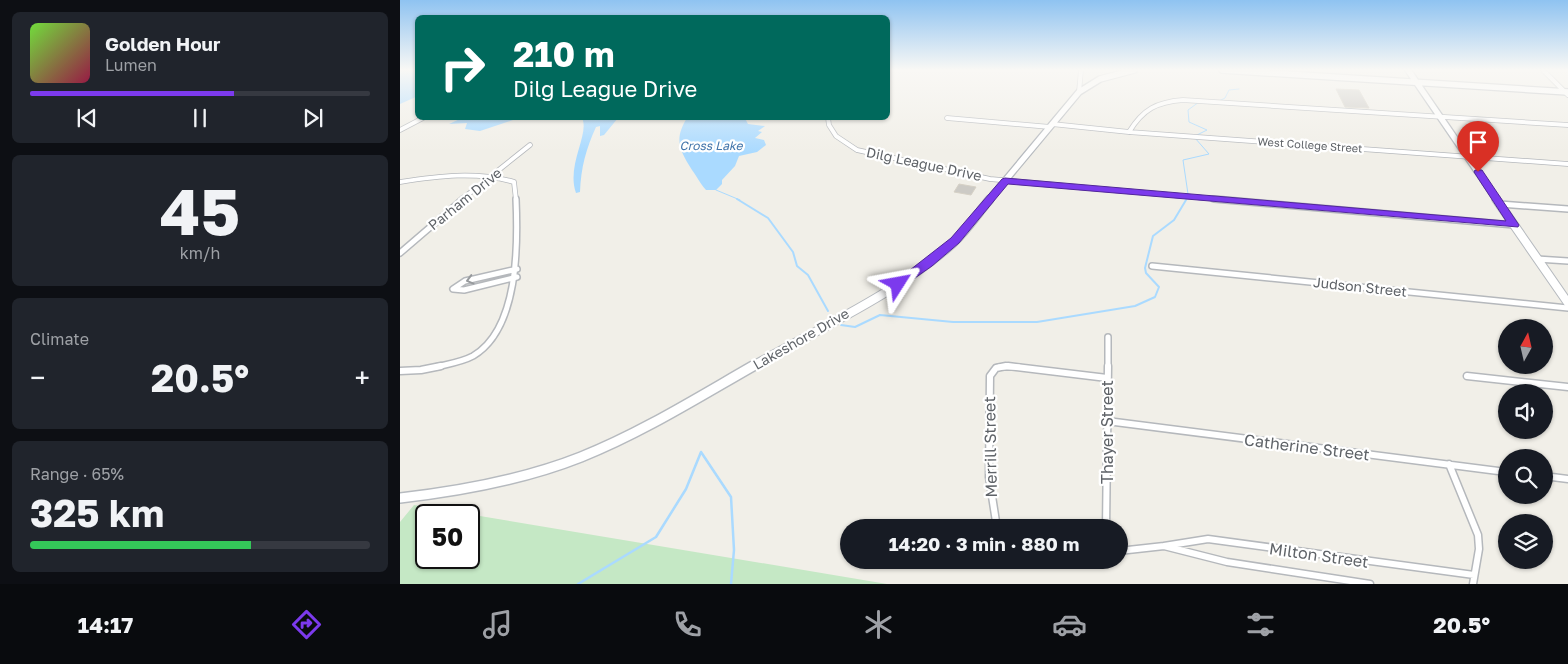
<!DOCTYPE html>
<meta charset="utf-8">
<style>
body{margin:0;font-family:"Golos Text",sans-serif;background:#20242c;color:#f1f3f6;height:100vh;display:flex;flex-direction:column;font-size:19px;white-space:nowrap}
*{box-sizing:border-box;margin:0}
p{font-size:16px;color:#9ea1a6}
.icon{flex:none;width:28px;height:28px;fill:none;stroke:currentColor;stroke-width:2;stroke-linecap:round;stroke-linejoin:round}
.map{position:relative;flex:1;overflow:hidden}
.sheet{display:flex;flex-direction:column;gap:12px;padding:12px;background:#0d0f14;width:400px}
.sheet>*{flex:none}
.banner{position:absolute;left:15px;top:15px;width:475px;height:105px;border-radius:8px;box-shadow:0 1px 4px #0004;background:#00695c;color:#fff;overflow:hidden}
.needle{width:32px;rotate:8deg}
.buttons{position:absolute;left:1098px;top:319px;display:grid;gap:10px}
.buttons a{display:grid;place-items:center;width:55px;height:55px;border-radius:50%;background:#171b24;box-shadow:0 1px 4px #0004;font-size:25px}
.speed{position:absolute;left:15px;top:504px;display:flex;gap:10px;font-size:25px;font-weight:700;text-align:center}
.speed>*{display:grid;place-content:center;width:65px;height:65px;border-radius:50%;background:#171b24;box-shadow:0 1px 4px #0004;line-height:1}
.speed .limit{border:2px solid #111;border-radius:8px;background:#fff;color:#111}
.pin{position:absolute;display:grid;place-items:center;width:42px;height:42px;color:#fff;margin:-51px -21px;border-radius:50% 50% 50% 0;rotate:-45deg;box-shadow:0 0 5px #0007}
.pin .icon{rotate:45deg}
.me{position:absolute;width:55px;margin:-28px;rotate:56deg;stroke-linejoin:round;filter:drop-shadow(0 0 4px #0008)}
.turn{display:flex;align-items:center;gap:18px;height:105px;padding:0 15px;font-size:22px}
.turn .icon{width:65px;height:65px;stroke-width:2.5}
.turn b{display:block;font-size:35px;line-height:42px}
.big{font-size:38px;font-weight:700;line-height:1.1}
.sheet .widget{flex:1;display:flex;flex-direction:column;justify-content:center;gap:8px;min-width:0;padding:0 18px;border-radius:8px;background:#20242c}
.sheet .dial{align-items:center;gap:0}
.dial b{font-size:65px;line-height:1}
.song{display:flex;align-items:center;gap:15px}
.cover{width:60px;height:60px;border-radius:8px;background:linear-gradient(135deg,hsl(100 70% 55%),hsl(340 70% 35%))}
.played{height:5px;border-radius:2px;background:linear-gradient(90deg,#7c3aed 60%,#363941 60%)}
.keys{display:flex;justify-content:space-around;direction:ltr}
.heat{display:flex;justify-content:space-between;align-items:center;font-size:28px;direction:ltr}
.charge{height:8px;border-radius:4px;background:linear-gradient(90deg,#34c759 65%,#363941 0)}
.trip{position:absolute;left:440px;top:519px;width:288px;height:50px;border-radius:25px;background:#171b24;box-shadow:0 1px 4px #0004;font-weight:700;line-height:50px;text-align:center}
.tab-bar{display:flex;height:80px;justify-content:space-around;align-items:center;background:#090b0e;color:#9ea1a6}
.tab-bar .icon{width:35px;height:35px}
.tab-bar .active{color:#7c3aed}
.tab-bar b{font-size:22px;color:#f1f3f6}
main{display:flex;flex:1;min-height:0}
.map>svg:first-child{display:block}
.green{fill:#c5e8c5;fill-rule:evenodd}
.water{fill:#aadaff}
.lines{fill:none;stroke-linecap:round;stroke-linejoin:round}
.stream-far2{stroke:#aadaff;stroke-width:1}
.stream-far1{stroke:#aadaff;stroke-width:2}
.stream{stroke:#aadaff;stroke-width:2.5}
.building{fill:#cccac5;stroke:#d6d1c6}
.street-far2-casing{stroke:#b5b8bc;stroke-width:5.5}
.street-far1-casing{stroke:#b5b8bc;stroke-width:8}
.street-casing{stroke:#b5b8bc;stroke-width:9}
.secondary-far2-casing{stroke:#b6babf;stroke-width:8}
.secondary-far1-casing{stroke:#b6babf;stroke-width:10}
.secondary-casing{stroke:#b6babf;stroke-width:12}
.street-far2{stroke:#fff;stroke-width:4}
.street-far1{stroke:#fff;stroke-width:5}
.street{stroke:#fff;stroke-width:6}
.secondary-far2{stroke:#fff;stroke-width:5.5}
.secondary-far1{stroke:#fff;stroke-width:8}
.secondary{stroke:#fff;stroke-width:9}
.oneway{stroke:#979a9d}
.route{fill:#7c3aed;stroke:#51269a}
.labels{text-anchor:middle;stroke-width:4.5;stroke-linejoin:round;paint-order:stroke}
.far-street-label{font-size:11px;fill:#5f6368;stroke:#fff}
.far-water-label{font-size:12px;font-style:italic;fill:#4174aa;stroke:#fff}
.street-label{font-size:14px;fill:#5f6368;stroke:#fff}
.near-street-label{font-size:16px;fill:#5f6368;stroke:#fff}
</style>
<main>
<section class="sheet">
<div class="widget">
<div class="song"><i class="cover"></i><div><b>Golden Hour</b><p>Lumen</p></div></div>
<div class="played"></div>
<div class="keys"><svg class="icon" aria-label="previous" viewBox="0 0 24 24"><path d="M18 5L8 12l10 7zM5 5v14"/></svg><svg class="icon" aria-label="pause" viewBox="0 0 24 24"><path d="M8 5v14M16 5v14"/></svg><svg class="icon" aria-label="next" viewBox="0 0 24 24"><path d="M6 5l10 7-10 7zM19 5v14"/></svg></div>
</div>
<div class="widget dial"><b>45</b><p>km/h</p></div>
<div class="widget"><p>Climate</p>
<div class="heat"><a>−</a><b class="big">20.5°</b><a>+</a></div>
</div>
<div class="widget"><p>Range · 65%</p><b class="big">325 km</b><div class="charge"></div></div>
</section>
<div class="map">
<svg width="1168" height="584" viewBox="0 0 1168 584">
<rect width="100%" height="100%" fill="#f1efe8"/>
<path class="green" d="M14,505L487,584H0V522ZM26,515H69V558H26Z"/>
<path class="water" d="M0,70H17L18,96L0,104Z
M62,118H130L113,120L80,131L65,129L67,123L49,124Z
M182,118H218L204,135L200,136V126L196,127C186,149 181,167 180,192L176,193C166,165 190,134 182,118Z
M287,118H345L348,124L365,126L358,131L362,132L355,138L364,140L366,145L357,152L339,156L335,166L322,180V184L316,190H306C300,183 297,177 292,170C279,149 274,139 287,118Z"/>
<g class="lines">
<path class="stream-far2" d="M819,101L825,98L829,90L839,89
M797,135L807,130L789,122L788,110L799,102
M316,190L340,200
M788,194L783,160L809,154L795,138"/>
<path class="stream-far1" d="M337,199L368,218L393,252L397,266L408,275L428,311
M441,325L455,327L480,315L553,322H637L735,306L755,297L759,287L746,273L745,268L753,236L774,220L786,200"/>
<path class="stream" d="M178,584L256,537L286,489L301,452L331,497L334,550L331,584"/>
</g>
<path class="building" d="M936,89L959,90L969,108L945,107Z
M559,184L576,187L571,195L554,192Z"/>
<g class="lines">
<g class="street-far2-casing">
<path id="street-far2" d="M1143,70L1168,95
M679,92L681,70
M428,118L429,125L436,136L457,150L590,179L828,200
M547,118L650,127
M652,124L729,132L1168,164
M0,130L23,118
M729,132C743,109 757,102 783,100L1168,125
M0,182C38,176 76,171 114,182L116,200
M61,200L130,145"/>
</g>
<g class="street-far1-casing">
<path id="street-far1" d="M814,199L1114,225
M1100,204L1168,209
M0,253L63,199
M1137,259L1168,261
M752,266L1168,308
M117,269L65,281L53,289L64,290L117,277
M36,367C48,364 62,362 73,356C119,329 118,244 116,199
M599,367H619
M708,367V337"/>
</g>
<g class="street-casing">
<path id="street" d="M608,366L707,378
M0,371L21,370L41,366
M1067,376L1168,387
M707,421L1106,472
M1049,464L1078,535L1079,549L1073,584
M1144,476L1168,479
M597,528L589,477L590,376L596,368L606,366
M706,528L708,366
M764,546L808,539L1074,575
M719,551L764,546L827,562L970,584"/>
</g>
<g class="secondary-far2-casing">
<path id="secondary-far2" d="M822,70L1168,92
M1008,70L1097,200
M589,200L679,92L700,79L734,70"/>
</g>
<g class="secondary-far1-casing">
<path id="secondary-far1" d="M1096,199L1168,303
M351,367C416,330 498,293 553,243C567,230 578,213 590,199"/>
</g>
<g class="secondary-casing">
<path id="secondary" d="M0,498C62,491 123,480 181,457C241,433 297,398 353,366"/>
</g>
<use href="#street-far2" class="street-far2"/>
<use href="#street-far1" class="street-far1"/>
<use href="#street" class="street"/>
<use href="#secondary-far2" class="secondary-far2"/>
<use href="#secondary-far1" class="secondary-far1"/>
<use href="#secondary" class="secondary"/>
</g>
<defs><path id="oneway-chevron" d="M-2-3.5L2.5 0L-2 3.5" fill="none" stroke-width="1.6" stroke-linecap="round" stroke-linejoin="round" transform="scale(1.25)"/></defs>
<use class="oneway" href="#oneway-chevron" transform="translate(70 280) rotate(165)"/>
<linearGradient id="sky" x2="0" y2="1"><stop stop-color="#8fc3f1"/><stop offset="0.46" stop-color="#f9f8f5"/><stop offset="1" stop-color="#f9f8f5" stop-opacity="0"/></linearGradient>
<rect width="1168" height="152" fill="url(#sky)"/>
<path class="route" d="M1075,170H1082L1119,225L1118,227L608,184L559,243L532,266L502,287L498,288L492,284L551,238L602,179L605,178L1106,221L1074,172Z"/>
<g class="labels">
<g class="far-street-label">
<text transform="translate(910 145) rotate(4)" y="4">West College Street</text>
</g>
<g class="far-water-label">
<text x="311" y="150">Cross Lake</text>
</g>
<g class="street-label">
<text transform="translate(524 164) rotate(12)" y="5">Dilg League Drive</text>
<text transform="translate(65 199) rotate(-39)" y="5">Parham Drive</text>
<text transform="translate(960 287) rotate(6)" y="5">Judson Street</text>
<text transform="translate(401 339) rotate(-30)" y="5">Lakeshore Drive</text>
</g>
<g class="near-street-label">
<text transform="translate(707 432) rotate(-90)" y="6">Thayer Street</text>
<text transform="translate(590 447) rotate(-91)" y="6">Merrill Street</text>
<text transform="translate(907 447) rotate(7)" y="6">Catherine Street</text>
<text transform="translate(919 555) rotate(8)" y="6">Milton Street</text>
</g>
</g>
</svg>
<div class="buttons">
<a><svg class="needle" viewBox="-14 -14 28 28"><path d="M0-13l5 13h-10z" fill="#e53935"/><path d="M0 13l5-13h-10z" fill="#9ea1a6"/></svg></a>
<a><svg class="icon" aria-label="sound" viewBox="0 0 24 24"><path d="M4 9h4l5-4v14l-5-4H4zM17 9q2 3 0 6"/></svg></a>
<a><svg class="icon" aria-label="search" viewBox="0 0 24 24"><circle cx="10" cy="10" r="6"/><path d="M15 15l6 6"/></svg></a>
<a><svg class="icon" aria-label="layers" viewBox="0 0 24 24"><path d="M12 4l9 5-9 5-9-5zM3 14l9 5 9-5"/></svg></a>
</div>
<div class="speed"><div class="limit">50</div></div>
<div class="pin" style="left:1078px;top:172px;background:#d93025"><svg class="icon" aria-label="arrive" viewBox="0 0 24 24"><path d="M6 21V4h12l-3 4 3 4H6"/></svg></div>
<svg class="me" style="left:498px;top:284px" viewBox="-20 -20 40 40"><path d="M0-17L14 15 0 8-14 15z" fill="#7c3aed" stroke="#fff" stroke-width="4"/></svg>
<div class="trip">14:20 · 3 min · 880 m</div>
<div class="banner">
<div class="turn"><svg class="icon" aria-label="right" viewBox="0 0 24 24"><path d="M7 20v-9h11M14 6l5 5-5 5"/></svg><div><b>210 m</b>Dilg League Drive</div></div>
</div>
</div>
</main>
<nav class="tab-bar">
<b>14:17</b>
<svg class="icon active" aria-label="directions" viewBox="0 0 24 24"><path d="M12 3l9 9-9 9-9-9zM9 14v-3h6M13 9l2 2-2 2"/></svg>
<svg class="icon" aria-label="music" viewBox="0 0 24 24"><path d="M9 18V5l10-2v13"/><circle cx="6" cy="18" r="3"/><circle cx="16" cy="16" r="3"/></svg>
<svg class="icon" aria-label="phone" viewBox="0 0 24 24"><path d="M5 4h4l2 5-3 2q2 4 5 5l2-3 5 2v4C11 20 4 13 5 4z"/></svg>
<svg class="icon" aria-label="climate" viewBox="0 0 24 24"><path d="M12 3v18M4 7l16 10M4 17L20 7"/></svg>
<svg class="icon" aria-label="car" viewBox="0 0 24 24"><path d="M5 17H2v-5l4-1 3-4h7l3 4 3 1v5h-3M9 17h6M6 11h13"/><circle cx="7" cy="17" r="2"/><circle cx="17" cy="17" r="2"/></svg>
<svg class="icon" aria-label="filters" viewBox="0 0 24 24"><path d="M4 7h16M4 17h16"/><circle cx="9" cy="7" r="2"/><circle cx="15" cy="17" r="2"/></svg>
<b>20.5°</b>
</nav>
